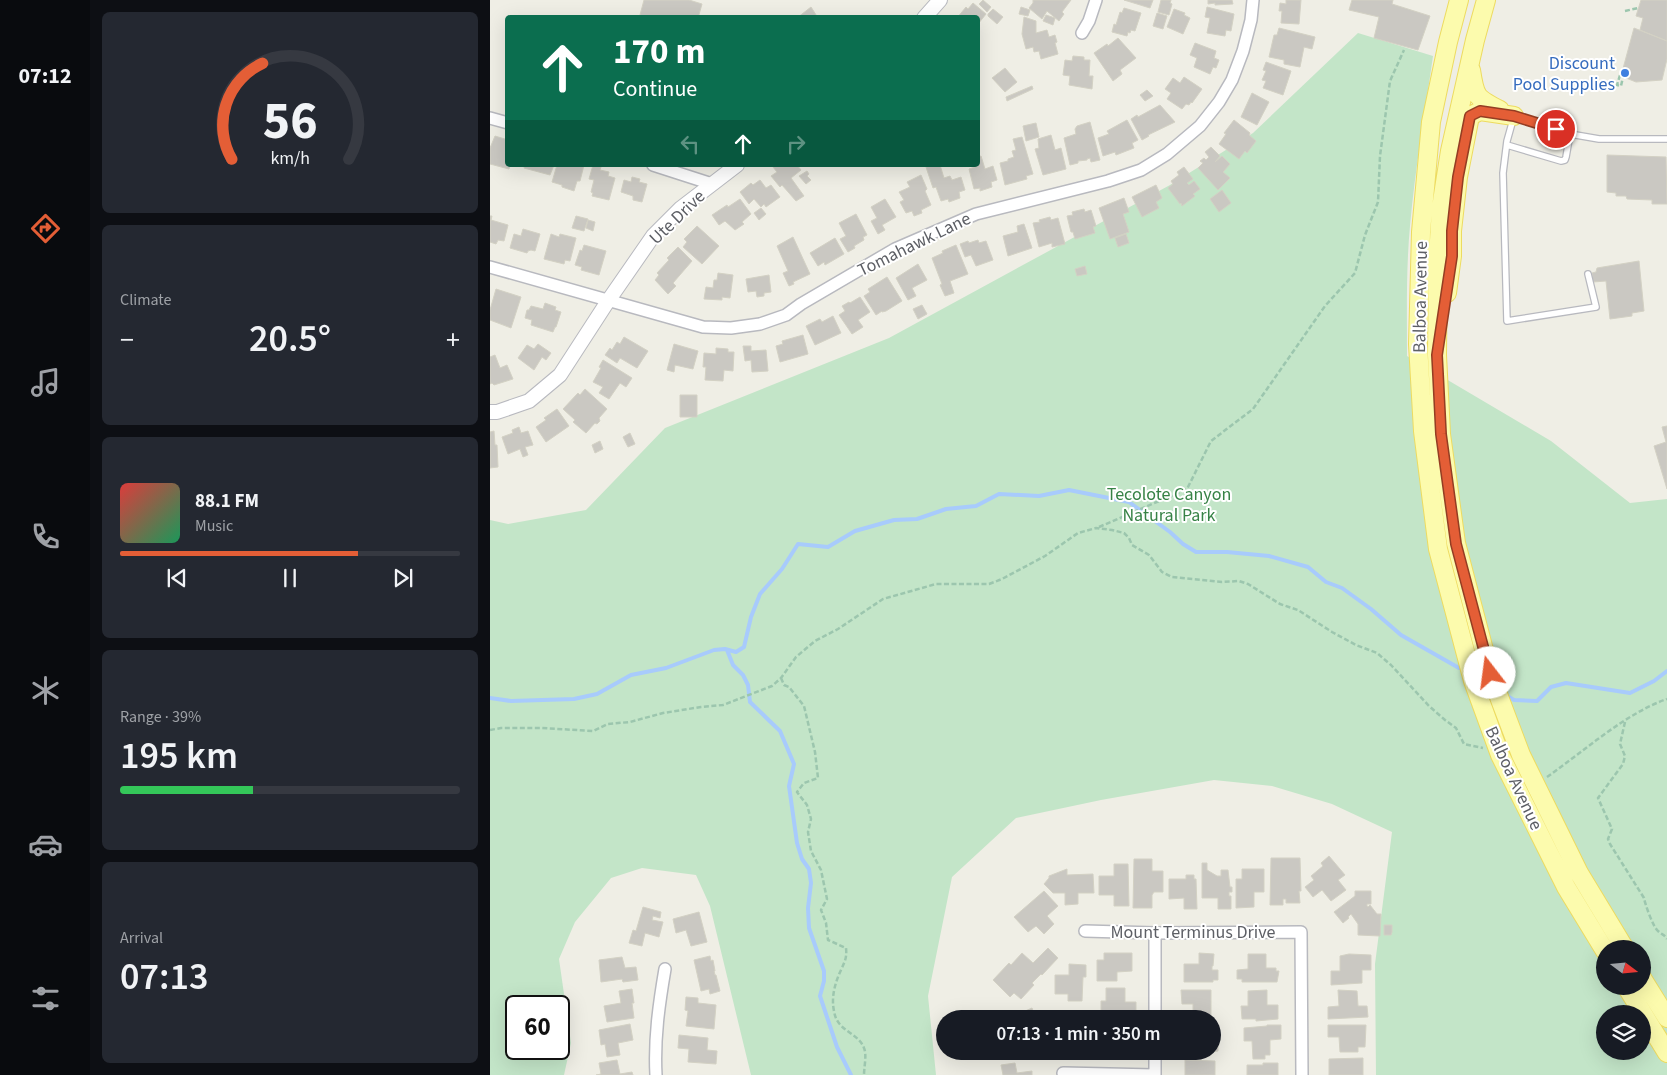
<!DOCTYPE html>
<meta charset="utf-8">
<style>
body{margin:0;font-family:"Source Sans 3",sans-serif;background:#242831;color:#f1f3f6;height:100vh;display:flex;flex-direction:column;font-size:19px;white-space:nowrap}
*{box-sizing:border-box;margin:0}
p{font-size:16px;color:#9ea1a6}
.icon{flex:none;width:28px;height:28px;fill:none;stroke:currentColor;stroke-width:2;stroke-linecap:round;stroke-linejoin:round}
.map{position:relative;flex:1;overflow:hidden}
.sheet{display:flex;flex-direction:column;gap:12px;padding:12px;background:#0d0f14;width:400px}
.sheet>*{flex:none}
.hud{position:absolute;left:15px;top:15px;width:475px;height:152px;border-radius:5px;box-shadow:0 5px 20px #0002;background:#0b6e4f;color:#fff;overflow:hidden}
.needle{width:32px;rotate:106deg}
.buttons{position:absolute;left:1106px;top:940px;display:grid;gap:10px}
.buttons a{display:grid;place-items:center;width:55px;height:55px;border-radius:50%;background:#171b24;box-shadow:0 5px 20px #0002;font-size:25px}
.speed{position:absolute;left:15px;top:995px;display:flex;gap:10px;font-size:25px;font-weight:700;text-align:center}
.speed>*{display:grid;place-content:center;width:65px;height:65px;border-radius:50%;background:#171b24;box-shadow:0 5px 20px #0002;line-height:1}
.speed .limit{border:2px solid #111;border-radius:8px;background:#fff;color:#111}
.pin{position:absolute;display:grid;place-items:center;width:42px;height:42px;color:#fff;margin:-21px;border:2px solid #fff;border-radius:50%;box-shadow:0 1px 5px #0007}
.me{position:absolute;width:55px;margin:-28px;rotate:345deg;stroke-linejoin:round;filter:drop-shadow(0 0 4px #0008)}
.turn{display:flex;align-items:center;gap:18px;height:105px;padding:0 25px;font-size:22px}
.turn .icon{width:65px;height:65px;stroke-width:2.5}
.turn b{display:block;font-size:35px;line-height:42px}
.lanes{display:flex;align-items:center;height:48px;padding:0 25px;background:#0003;justify-content:center;gap:25px;direction:ltr}
.lanes .off{opacity:.35}
.big{font-size:38px;font-weight:600;line-height:1.1}
.sheet .tile{flex:1;display:flex;flex-direction:column;justify-content:center;gap:8px;min-width:0;padding:0 18px;border-radius:8px;background:#242831}
.sheet .dial{align-items:center;gap:0}
.dial svg{height:130px;overflow:visible;fill:none;stroke:#363941;stroke-width:7;stroke-linecap:round;text-anchor:middle}
.dial text{fill:#f1f3f6;stroke:none}
.song{display:flex;align-items:center;gap:15px}
.cover{width:60px;height:60px;border-radius:8px;background:linear-gradient(135deg,hsl(0 70% 55%),hsl(150 70% 35%))}
.played{height:5px;border-radius:2px;background:linear-gradient(90deg,#e45e36 70%,#363941 70%)}
.keys{display:flex;justify-content:space-around;direction:ltr}
.heat{display:flex;justify-content:space-between;align-items:center;font-size:28px;direction:ltr}
.charge{height:8px;border-radius:4px;background:linear-gradient(90deg,#34c759 39%,#363941 0)}
.trip{position:absolute;left:446px;top:1010px;width:285px;height:50px;border-radius:25px;background:#171b24;box-shadow:0 5px 20px #0002;font-weight:600;line-height:50px;text-align:center}
main{display:flex;flex:1;min-height:0}
.menu{display:flex;flex-direction:column;width:90px;justify-content:space-around;align-items:center;background:#090b0e;color:#9ea1a6}
.menu .icon{width:35px;height:35px}
.menu .on{color:#e45e36}
.menu b{font-size:22px;color:#f1f3f6}
.map>svg:first-child{display:block}
.green{fill:#c3e5c8;fill-rule:evenodd}
.lines{fill:none;stroke-linecap:round;stroke-linejoin:round}
.stream{stroke:#a8cbfc;stroke-width:4}
.building{fill:#cac8c2;stroke:#d3d1c4}
.service-casing{stroke:#b8b9bf;stroke-width:8}
.minor-casing{stroke:#b8b9bf;stroke-width:14}
.tertiary-casing{stroke:#b8b9bf;stroke-width:16}
.primary-casing{stroke:#eddb60;stroke-width:20}
.path{stroke:#9cc6ae;stroke-width:2.5;stroke-dasharray:5 2.5;stroke-linecap:butt}
.service{stroke:#fff;stroke-width:5.5}
.minor{stroke:#fff;stroke-width:11}
.tertiary{stroke:#fff;stroke-width:14}
.primary{stroke:#fcfbad;stroke-width:18}
.route-casing{stroke:#943d23;stroke-width:12}
.route{stroke:#e45e36;stroke-width:9}
.shop-dot{fill:#3f7fe0;stroke:#fff;stroke-width:2}
.labels{text-anchor:middle;stroke-width:4;stroke-linejoin:round;paint-order:stroke}
.shop-label{font-size:18px;fill:#366cbe;stroke:#fff;text-anchor:end}
.street-label{font-size:18px;fill:#5d5f65;stroke:#fff}
.park-label{font-size:18px;fill:#378246;stroke:#fff}
</style>
<main>
<nav class="menu">
<b>07:12</b>
<svg class="icon on" aria-label="directions" viewBox="0 0 24 24"><path d="M12 3l9 9-9 9-9-9zM9 14v-3h6M13 9l2 2-2 2"/></svg>
<svg class="icon" aria-label="music" viewBox="0 0 24 24"><path d="M9 18V5l10-2v13"/><circle cx="6" cy="18" r="3"/><circle cx="16" cy="16" r="3"/></svg>
<svg class="icon" aria-label="phone" viewBox="0 0 24 24"><path d="M5 4h4l2 5-3 2q2 4 5 5l2-3 5 2v4C11 20 4 13 5 4z"/></svg>
<svg class="icon" aria-label="climate" viewBox="0 0 24 24"><path d="M12 3v18M4 7l16 10M4 17L20 7"/></svg>
<svg class="icon" aria-label="car" viewBox="0 0 24 24"><path d="M5 17H2v-5l4-1 3-4h7l3 4 3 1v5h-3M9 17h6M6 11h13"/><circle cx="7" cy="17" r="2"/><circle cx="17" cy="17" r="2"/></svg>
<svg class="icon" aria-label="filters" viewBox="0 0 24 24"><path d="M4 7h16M4 17h16"/><circle cx="9" cy="7" r="2"/><circle cx="15" cy="17" r="2"/></svg>
</nav>
<section class="sheet">
<div class="tile dial"><svg viewBox="0 0 100 80">
<path d="M14 69A42 42 0 1 1 86 69"/>
<path d="M14 69A42 42 0 0 1 33 10" stroke="#e45e36"/>
<text x="50" y="56" font-size="32" font-weight="700">56</text>
<text x="50" y="72" font-size="11">km/h</text>
</svg></div>
<div class="tile"><p>Climate</p>
<div class="heat"><a>−</a><b class="big">20.5°</b><a>+</a></div>
</div>
<div class="tile">
<div class="song"><i class="cover"></i><div><b>88.1 FM</b><p>Music</p></div></div>
<div class="played"></div>
<div class="keys"><svg class="icon" aria-label="previous" viewBox="0 0 24 24"><path d="M18 5L8 12l10 7zM5 5v14"/></svg><svg class="icon" aria-label="pause" viewBox="0 0 24 24"><path d="M8 5v14M16 5v14"/></svg><svg class="icon" aria-label="next" viewBox="0 0 24 24"><path d="M6 5l10 7-10 7zM19 5v14"/></svg></div>
</div>
<div class="tile"><p>Range · 39%</p><b class="big">195 km</b><div class="charge"></div></div>
<div class="tile"><p>Arrival</p><b class="big">07:13</b></div>
</section>
<div class="map">
<svg width="1177" height="1075" viewBox="0 0 1177 1075">
<rect width="100%" height="100%" fill="#efeee5"/>
<path class="green" d="M868,33L943,56C935,113 925,169 920,226C916,269 917,312 917,356L1061,441L1140,503L1177,499V1075H886L885,964L902,832L842,804L782,786L724,780L611,800L526,818L462,877L438,996L446,1075H261L220,906L206,875L152,868L121,878L85,922L69,959L81,1043L74,1075H0V520L18,524L96,510L175,428L399,338L680,185L763,133ZM1115,949H1152V986H1115ZM26,1006H69V1049H26ZM1115,1014H1152V1051H1115Z"/>
<g class="lines">
<path class="stream" d="M237,650L243,665L253,675L258,685L260,702L290,731L304,764L299,786L307,843L312,859L319,869L321,883L318,908L319,928L334,971V981L330,996L347,1047L361,1075
M1019,697L1024,700L1047,701L1061,687L1076,683L1140,693L1164,681L1177,671
M0,698L21,701L84,699L107,694L141,675L176,668L224,650L235,649L246,652L254,647L261,617L270,594L292,569L308,544L338,547L365,531L404,520L427,519L456,509L486,506L509,494L549,496L579,490L639,502L680,532L693,544L706,552H737L779,556L818,567L836,582L852,588L881,609L911,635L969,668"/>
</g>
<path class="building" d="M154,0H199L212,4L208,18H160L150,15Z
M493,0L501,7L497,12L489,4Z
M543,0H581L572,12L574,14L569,21L557,11L552,19L539,8L543,3Z
M634,0H663L660,8Z
M671,0H681L680,3L682,4L679,15L668,12Z
M718,0H742L743,4L725,5V3L718,4Z
M796,0H811L809,24L791,23L792,11H789L790,3L796,4Z
M862,0H903L902,4L940,16L928,50L884,38L889,17L859,10Z
M1151,0H1177V41L1150,30L1153,18L1146,16Z
M483,3L496,14L488,24V18H467L476,7L478,9Z
M321,7L328,18H307Z
M531,7L540,10L538,16L529,14Z
M717,7L744,14L741,31L736,30L735,36L717,33L720,18L715,17Z
M634,8L651,13L645,31L641,30L640,33L638,32L637,36L622,32L624,24L626,25L630,12L632,13Z
M503,9L513,17L507,24L498,16V14Z
M684,9L695,13L694,15L700,18L693,34L677,27Z
M667,13L677,16L673,29L663,26Z
M556,15L565,18L563,25L553,21Z
M534,17L546,21V33L557,30L559,37L565,35L567,42L565,43L568,54L551,59L549,51L544,52L543,47L536,49L532,34Z
M789,28L825,37L822,49L814,47L810,67L794,64V60L779,57L784,35H787Z
M1144,28L1177,41V59L1172,80L1146,82L1131,76Z
M628,38L646,58L630,70L632,74L623,81L604,53L617,44L618,46Z
M705,43L726,51L724,58L729,60L726,68L723,67L720,74L704,67L707,58L700,55Z
M583,56L594,57V60H600L599,76H603L602,89L579,85L580,76L573,75L575,60L582,61Z
M776,62L801,71L793,95L773,88L776,81L772,80L776,71L773,70Z
M515,68L527,82L515,92L502,78Z
M694,77L712,89L702,103L701,102L699,105L696,104L692,109L677,99L681,93L675,89L683,78L690,83Z
M542,86L543,89L517,101L516,97Z
M657,90L663,96L655,101L650,95Z
M762,93L779,102L767,125L751,117Z
M670,105L685,122L658,135L659,136L652,140L641,119L647,115L648,117Z
M637,120L648,140L642,143L644,148L626,155L625,152L613,156L608,138L619,134L617,131Z
M744,120L760,133L759,135L766,141L757,153L755,151L749,159L729,144L736,134L734,133Z
M600,122L610,160L601,162L600,158L597,159V160L588,161V163L580,165L574,138L586,134L585,129L587,126Z
M546,123L549,137L536,141L533,126Z
M561,135L565,150L571,148L576,169L553,175L545,149L549,148L548,139Z
M5,136L18,140V165H20L19,169L0,164V148Z
M532,137L543,174L536,176L537,179L515,185L510,163L518,161V159L524,157L522,151L526,150L523,139Z
M721,147L730,156L725,162L732,156L740,164L733,172L740,178L728,190L708,168L713,163L710,161L714,158L716,160L719,157L715,152Z
M1117,155L1176,157L1177,204H1162V200L1137,199L1136,196H1126V193L1117,192Z
M491,156L495,169L503,166L507,180L501,182L502,187L490,191V188L484,189L479,169L485,167L484,165H488V157Z
M35,165H64L60,175L34,168Z
M67,165H94L90,181H87L84,191L72,187V185L62,182Z
M103,165L111,167L110,170L119,172L118,176L125,178L119,200L102,196L103,193L101,192L104,180L99,179Z
M285,165H307L311,170L301,178L314,196L306,201L292,185L290,187L281,176L287,172L283,167Z
M442,165H450L454,178L460,176L462,180L471,177L475,190L469,192L470,198L459,202L458,199L451,201L446,187L443,188L436,167Z
M694,167L703,179L697,183L699,185L704,181L710,189L703,194L705,196L692,206L691,203L690,204L678,188L683,184L681,181L689,175L687,172Z
M317,171L319,174L317,176L321,180L316,184L309,176Z
M431,175L437,189L435,191L441,205L431,210L432,213L424,216L422,211L416,213L410,202L414,200L409,192L420,187L417,182Z
M142,177L150,179L149,182L157,184L152,202L143,200V196L131,192L134,180L141,182Z
M270,180L276,188L281,185L290,197L276,207L274,204L271,207L264,199L259,204L250,192L261,183L263,185Z
M666,185L672,198L666,202L669,208L652,217L642,197Z
M732,190L741,203L729,212L720,199Z
M634,198L639,212L633,214L639,232L620,239L609,208Z
M250,199L261,214L252,222L254,224L245,230L235,221L229,225L222,215L237,205L238,207Z
M395,199L406,217L392,225L395,230L388,234L381,221L387,218L381,207Z
M271,208L276,214L269,220L264,213Z
M594,209L595,212L601,210L606,226L603,227L605,233L585,239L583,232H581L577,216L583,215L582,212Z
M366,214L377,235L373,237L374,240L364,246L365,248L358,252L350,239L356,236L349,223Z
M0,216H2L1,220L18,225L14,241L8,240L6,244L0,242Z
M86,216L98,219L94,231L82,228Z
M560,217L561,220L568,218L575,244L562,247V243L549,247L543,223L550,222L549,220Z
M98,220L105,222L103,231L96,228Z
M534,224L542,248L518,256L513,236L528,232L527,226Z
M207,226L229,246L212,264L193,247L197,242L194,239Z
M33,229L50,234L45,251L41,250L38,251L37,253L20,248L24,234L31,236Z
M61,234L69,237L70,234L86,238L80,261L75,260L74,264L54,259Z
M636,234L639,243L628,247L625,238Z
M303,237L320,274L303,282L304,284L299,286L293,273L298,271L287,246Z
M345,238L354,254L335,265L334,262L328,266L320,253Z
M488,240L489,243L496,241L503,260L486,266L481,255L475,257L470,244L478,241L479,243Z
M94,245L116,251L109,275L91,270L92,267L85,265L90,250L92,251Z
M466,245L478,274L460,281L464,293L455,296L450,285L452,284L442,258L453,253L452,251Z
M188,247L202,261L183,283L186,286L178,294L165,280L169,275L167,273L179,260L177,258Z
M1149,261L1154,311L1142,313V316L1120,319L1116,281L1103,282L1102,273L1106,272L1107,268Z
M428,264L437,280L422,288L426,296L418,300L406,278Z
M595,266L597,274L587,276L585,269Z
M228,273L243,275L240,298L232,297V300L214,299L216,287L223,288L224,280H227Z
M279,275L281,292L274,293V296L267,297L266,291L258,292L256,279Z
M397,277L412,301L396,311L392,312V311L386,315L374,296L380,292L378,289Z
M6,289L31,297L21,328L0,320V310Z
M370,297L380,312L368,320L373,327L362,334L349,315L355,311L352,306L359,302L360,303Z
M55,303L66,307L65,310L71,312L66,327H65L63,332L41,325L42,320L35,318L37,310H39L41,306L53,309Z
M432,305L437,314L428,319L423,309Z
M343,316L351,333L325,345L316,326L330,319L332,322Z
M313,335L318,354L290,362L286,346L293,344L292,341Z
M134,337L158,351L147,368L130,358L127,363L115,355L120,348L122,350L127,342L130,344Z
M48,344L61,353L56,360L52,357L44,370L28,358L37,345L44,349Z
M184,344L208,351L203,369L185,365L184,372L177,370Z
M253,346H261V351L276,350L278,371L262,372L261,360L255,361Z
M226,348L238,349V352H244L243,371L234,370L233,381L215,380L216,367H213L214,353L226,354Z
M5,355L10,368L17,365L23,379L4,385L2,383L0,384V357Z
M113,360L142,378L136,387L130,383L119,399L109,393L113,387L103,382L111,368L109,367Z
M95,389L117,409L109,418L110,421L107,424L105,423L96,433L83,422L85,420L73,409L88,393L90,395Z
M190,395H207V417H190Z
M67,409L79,426L56,442L46,427L56,420L54,418Z
M1177,426V489L1164,446L1176,442L1172,427Z
M29,427L31,433L38,431L43,445L35,447L38,455L33,457L30,449L18,454L12,437L23,433L22,430Z
M4,431L5,445H7L8,467L0,468V432Z
M140,433L145,444L138,447L133,437Z
M110,441L113,449L105,453L102,445Z
M839,856L855,875L848,880L856,890L841,901L832,890L823,897L815,887L824,880L821,876L833,866L831,863Z
M781,858H810L811,891H809L810,903H796V899H793V905H780Z
M644,859H662V871H673V892H664L662,895V908H643Z
M712,863H717V870L727,876H731V870H738L740,887H742V892H739V896H741V909H728V898H712Z
M624,864H638L639,906H624V895H609V876H624Z
M577,869V875L603,874L604,893H588V904L575,905V893H563L554,884L559,878V876Z
M752,869H774V892H764V907L746,908V879H752Z
M696,875H704V879H706L707,909H694V898L679,899V879H696Z
M554,891L568,906L557,916L564,924L554,934L546,926L538,932L524,917Z
M865,891H881V904H877V906L878,907L880,905L887,914H891L890,936L868,935V924L861,914L858,917L859,918L853,923L844,912L865,896Z
M153,907L171,912L170,918L163,916L162,920L173,922L169,937L155,933L152,946L139,943L143,930L146,931Z
M209,912L217,942L201,946L196,930L186,933L183,919Z
M894,925H902V932L901,935H894Z
M558,948L568,958L552,975L551,974L542,983L544,985L531,999L524,993L520,997L503,980L519,963L521,965L532,953L543,963Z
M614,953H642V971L627,972V981H607V960H614Z
M709,953L724,954L723,966H722V970H728V980H723V982H694V964H709Z
M758,954H776V968H786V971H789L787,982H752V979H747V970L758,969Z
M859,954L881,955V970H872V983L841,985V971H850V956Z
M220,956L221,961L223,960L225,971H224L225,975H226L230,991L220,994L219,989L211,991L204,960Z
M132,957L135,968L146,967L148,980L133,982L132,979L111,982L109,960Z
M579,964L596,965V977H593L592,1001H578V994H565V975H579Z
M616,988H635V1002H646V1017L616,1015V1013H611V1001H616Z
M142,989L144,1003H142L144,1018L117,1022L114,1006L131,1003L129,991Z
M691,990H721V1019H703V1004H692Z
M777,990V1005H788V1019L766,1021V1019H752L751,1006H758V991Z
M848,990L867,991L868,1006H877L878,1017L838,1019V1007L849,1006Z
M196,997L208,998V1003L226,1005L224,1029L196,1026L198,1011L195,1010Z
M542,1008L546,1019H517Z
M592,1013V1019H565V1014Z
M140,1024L143,1040L128,1043L130,1055L117,1057L115,1044L111,1045L109,1030Z
M777,1025H791V1039L780,1040V1055H775V1059H763L762,1041H754V1028L777,1026Z
M838,1025H876L875,1047H868V1052H850L849,1037H838Z
M189,1035L218,1038L217,1050L227,1051L226,1064L198,1062L199,1049L188,1048Z
M722,1044H728V1051L721,1052V1053L692,1054V1051H722Z
M517,1051H548L531,1059L528,1053L519,1057Z
M873,1058V1075H839V1059Z
M127,1060L130,1074L142,1072L143,1075H106L111,1074L109,1063Z
M695,1060L725,1061V1075H695Z
M525,1063L527,1073L542,1071V1075H513L511,1065Z
M773,1063H788V1075H757V1065H773Z"/>
<g class="lines">
<g class="service-casing">
<path id="service" d="M1017,145L1071,161L1075,160L1076,157L1080,134
M1098,274L1106,307L1017,321L1013,173L1017,141L1024,116L1080,134L1109,139H1177"/>
</g>
<g class="minor-casing">
<path id="minor" d="M592,33L599,21L606,0
M0,118L18,123
M163,165L222,184
M0,267L213,327L241,328L270,324L296,315L311,304L405,249L486,214L618,181L651,170L677,154L710,126L729,102L742,80L753,51L761,20L763,0
M595,931L665,933L811,932L812,1075
M665,933V1019
M665,1051V1075
M573,1073L665,1075
M166,1075C164,1039 169,1004 175,969"/>
</g>
<g class="tertiary-casing">
<path id="tertiary" d="M434,18L450,0
M0,412H7L39,401L70,375L118,301L163,236L191,208L247,165"/>
</g>
<g class="primary-casing">
<path id="primary" d="M969,0L958,42L941,122L931,232L928,344L933,431L948,549L983,681L1010,755L1076,887L1115,951
M996,0L985,40L960,151L951,208L948,257L947,355L951,434L966,543L1000,673L1031,755L1089,873L1135,949
M981,70C985,97 986,98 1010,110
M957,293L962,256V231L968,177L980,116L990,111L1024,116
M1152,978L1177,1018
M1136,986L1177,1053"/>
</g>
<path class="path" d="M1135,11L1148,8
M1130,75L1127,85L1131,86L1133,77
M609,527L697,489L721,441L763,409L835,306L865,273L875,235L888,202L890,156L900,81L914,50
M291,678L294,685L299,687L314,706L325,752L328,778L314,783L307,792L317,805L321,819L318,832L321,851L331,870L337,899L331,910L336,923L338,940L356,948C357,958 355,961 351,970C345,983 341,997 344,1011C347,1032 368,1032 374,1048C377,1055 374,1067 374,1075
M1135,722L1130,744L1135,756L1133,764L1108,798L1122,829L1118,839L1120,844L1154,898C1155,904 1163,927 1168,931C1172,935 1174,934 1177,939
M0,730L11,728H52L103,731L118,724L140,722L173,713L211,707L233,705L282,686L291,678L306,657L325,641L348,629L393,599L446,584H499L512,579L555,556L588,533L606,528L622,530L634,533L639,538L642,545L659,555L672,572L682,577L732,582L749,581L758,584L790,604L808,610L842,632L866,645L887,653L901,665L939,706L955,720L966,728L974,744L993,748
M1057,777C1094,751 1136,713 1177,699"/>
<use href="#service" class="service"/>
<use href="#minor" class="minor"/>
<use href="#tertiary" class="tertiary"/>
<use href="#primary" class="primary"/>
</g>
<g class="lines">
<g class="route-casing">
<path id="route" d="M1000,673L966,544L951,434L948,374L947,355L962,256V231L968,177L980,116L990,111L1024,116L1066,129"/>
</g>
<use href="#route" class="route"/>
</g>
<circle class="shop-dot" cx="1135" cy="73" r="5"/>
<g class="labels">
<g class="shop-label">
<text x="1125" y="69">Discount<tspan x="1125" dy="21">Pool Supplies</tspan></text>
</g>
<g class="street-label">
<text transform="translate(187 217) rotate(-44)" y="6">Ute Drive</text>
<text transform="translate(424 244) rotate(-26)" y="6">Tomahawk Lane</text>
<text transform="translate(930 297) rotate(-89)" y="6">Balboa Avenue</text>
<text transform="translate(1024 778) rotate(65)" y="6">Balboa Avenue</text>
<text x="703" y="938">Mount Terminus Drive</text>
</g>
<g class="park-label">
<text x="679" y="500">Tecolote Canyon<tspan x="679" dy="21">Natural Park</tspan></text>
</g>
</g>
</svg>
<div class="buttons">
<a><svg class="needle" viewBox="-14 -14 28 28"><path d="M0-13l5 13h-10z" fill="#e53935"/><path d="M0 13l5-13h-10z" fill="#9ea1a6"/></svg></a>
<a><svg class="icon" aria-label="layers" viewBox="0 0 24 24"><path d="M12 4l9 5-9 5-9-5zM3 14l9 5 9-5"/></svg></a>
</div>
<div class="speed"><div class="limit">60</div></div>
<div class="pin" style="left:1066px;top:129px;background:#d93025"><svg class="icon" aria-label="arrive" viewBox="0 0 24 24"><path d="M6 21V4h12l-3 4 3 4H6"/></svg></div>
<svg class="me" style="left:1000px;top:673px" viewBox="-20 -20 40 40"><circle r="19" fill="#fff"/><path d="M0-13L10 11 0 6-10 11z" fill="#e45e36"/></svg>
<div class="trip">07:13 · 1 min · 350 m</div>
<div class="hud">
<div class="turn"><svg class="icon" aria-label="ahead" viewBox="0 0 24 24"><path d="M12 20V5M6 11l6-6 6 6"/></svg><div><b>170 m</b>Continue</div></div>
<div class="lanes"><svg class="icon off" aria-label="left" viewBox="0 0 24 24"><path d="M17 20v-9H6M10 6l-5 5 5 5"/></svg><svg class="icon" aria-label="ahead" viewBox="0 0 24 24"><path d="M12 20V5M6 11l6-6 6 6"/></svg><svg class="icon off" aria-label="right" viewBox="0 0 24 24"><path d="M7 20v-9h11M14 6l5 5-5 5"/></svg></div>
</div>
</div>
</main>
